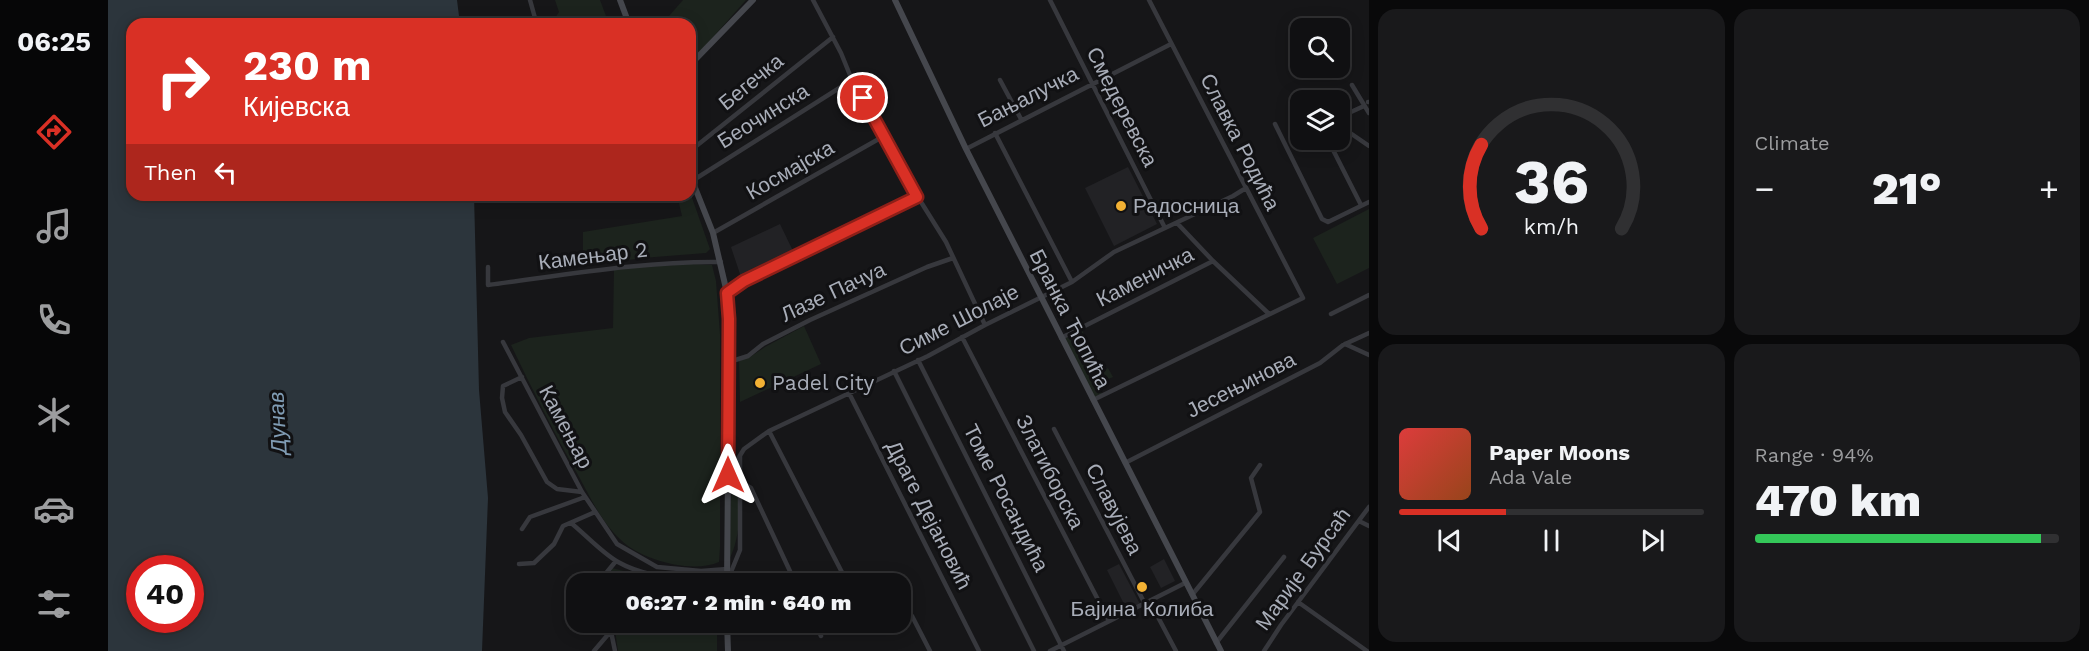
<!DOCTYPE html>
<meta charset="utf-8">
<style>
body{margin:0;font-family:"Work Sans",sans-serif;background:#19191b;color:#f1f3f6;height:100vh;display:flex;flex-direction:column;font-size:22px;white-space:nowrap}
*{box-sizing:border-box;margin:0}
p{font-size:20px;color:#9c9d9f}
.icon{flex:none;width:33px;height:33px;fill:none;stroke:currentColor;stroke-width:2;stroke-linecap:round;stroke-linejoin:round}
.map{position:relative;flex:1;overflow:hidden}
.side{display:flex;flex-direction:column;gap:9px;padding:9px;background:#09090a;width:720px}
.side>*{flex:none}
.top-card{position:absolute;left:18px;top:18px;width:570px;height:183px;border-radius:18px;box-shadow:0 3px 15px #0003,0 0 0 2px #303032;background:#d93025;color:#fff;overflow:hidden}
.fabs{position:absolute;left:1182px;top:18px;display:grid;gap:12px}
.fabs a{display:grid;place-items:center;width:60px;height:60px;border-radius:12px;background:#101012;box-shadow:0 3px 15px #0003,0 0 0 2px #303032;font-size:30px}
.speed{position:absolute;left:18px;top:555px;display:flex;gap:12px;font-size:30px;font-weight:700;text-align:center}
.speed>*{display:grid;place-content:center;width:78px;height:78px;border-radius:50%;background:#101012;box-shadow:0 3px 15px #0003,0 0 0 2px #303032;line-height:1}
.speed .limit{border:9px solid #d22;background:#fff;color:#111}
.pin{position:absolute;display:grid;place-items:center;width:51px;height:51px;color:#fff;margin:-26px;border:3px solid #fff;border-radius:50%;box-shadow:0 2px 6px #0007}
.me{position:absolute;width:66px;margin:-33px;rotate:0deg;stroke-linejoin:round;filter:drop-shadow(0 0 4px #0008)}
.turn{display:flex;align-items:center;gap:21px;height:126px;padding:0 18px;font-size:27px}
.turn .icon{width:78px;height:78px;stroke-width:2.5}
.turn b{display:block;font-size:42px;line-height:51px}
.then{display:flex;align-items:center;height:57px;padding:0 18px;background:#0003;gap:12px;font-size:22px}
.big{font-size:45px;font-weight:800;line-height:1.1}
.side .tile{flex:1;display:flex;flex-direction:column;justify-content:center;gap:9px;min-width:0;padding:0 21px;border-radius:18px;background:#19191b}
.side .dial{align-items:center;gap:0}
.dial svg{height:156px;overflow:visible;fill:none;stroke:#303032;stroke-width:7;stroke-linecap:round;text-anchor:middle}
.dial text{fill:#f1f3f6;stroke:none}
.song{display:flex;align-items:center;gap:18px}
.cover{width:72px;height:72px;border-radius:9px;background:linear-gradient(135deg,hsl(0 70% 55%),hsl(20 70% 35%))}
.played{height:6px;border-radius:3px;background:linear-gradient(90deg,#d93025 35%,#303032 35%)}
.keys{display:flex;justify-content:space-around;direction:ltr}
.heat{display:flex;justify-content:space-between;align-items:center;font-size:33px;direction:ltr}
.charge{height:9px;border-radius:4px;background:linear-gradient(90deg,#34c759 94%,#303032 0)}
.side .tiles{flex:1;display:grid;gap:9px;grid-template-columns:repeat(2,1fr)}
.trip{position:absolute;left:458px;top:573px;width:345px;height:60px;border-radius:18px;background:#101012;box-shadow:0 3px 15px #0003,0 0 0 2px #303032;font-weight:800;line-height:60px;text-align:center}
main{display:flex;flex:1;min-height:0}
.dock{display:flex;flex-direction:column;width:108px;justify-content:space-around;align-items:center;background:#060607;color:#9c9d9f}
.dock .icon{width:42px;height:42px}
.dock .on{color:#d93025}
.dock b{font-size:27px;color:#f1f3f6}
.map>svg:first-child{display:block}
.built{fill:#222225}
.green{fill:#1c231d}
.water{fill:#2c353c;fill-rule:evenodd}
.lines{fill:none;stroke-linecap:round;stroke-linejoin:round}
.street{stroke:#37383d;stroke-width:4.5}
.secondary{stroke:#45474d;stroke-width:6}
.route-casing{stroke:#8d1f18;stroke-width:15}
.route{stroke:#d93025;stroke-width:10}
.poi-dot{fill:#f2b134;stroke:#111113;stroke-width:2}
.labels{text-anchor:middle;stroke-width:6;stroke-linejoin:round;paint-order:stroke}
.street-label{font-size:21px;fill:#a8adb8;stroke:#111113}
.poi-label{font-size:21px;fill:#a8adb8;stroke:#111113;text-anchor:start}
.water-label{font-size:22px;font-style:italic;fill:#7f9bb3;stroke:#111113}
</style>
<main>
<nav class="dock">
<b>06:25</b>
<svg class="icon on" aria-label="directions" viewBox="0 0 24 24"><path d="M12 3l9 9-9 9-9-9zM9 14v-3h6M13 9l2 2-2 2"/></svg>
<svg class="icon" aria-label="music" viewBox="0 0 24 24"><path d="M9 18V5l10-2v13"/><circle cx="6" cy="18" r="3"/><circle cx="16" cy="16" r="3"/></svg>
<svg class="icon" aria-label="phone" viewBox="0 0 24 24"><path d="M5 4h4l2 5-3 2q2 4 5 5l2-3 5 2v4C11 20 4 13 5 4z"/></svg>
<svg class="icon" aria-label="climate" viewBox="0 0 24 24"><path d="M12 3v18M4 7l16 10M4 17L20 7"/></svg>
<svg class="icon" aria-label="car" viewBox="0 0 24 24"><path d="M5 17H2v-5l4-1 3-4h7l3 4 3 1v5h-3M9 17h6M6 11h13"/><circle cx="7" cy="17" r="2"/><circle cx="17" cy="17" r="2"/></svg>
<svg class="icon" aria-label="filters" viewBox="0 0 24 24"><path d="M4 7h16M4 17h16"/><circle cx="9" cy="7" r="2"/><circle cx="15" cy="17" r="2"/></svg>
</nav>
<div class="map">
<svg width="1261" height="651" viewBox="0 0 1261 651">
<rect width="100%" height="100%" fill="#161618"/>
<path class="built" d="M1020,167L1049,224L1006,246L977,188Z
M672,224L685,251L633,277L623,247Z
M1056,559L1067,581L1053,588L1042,567Z
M1011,564L1032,604L1019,610L999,570Z"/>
<path class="green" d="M447,0H492L501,24H443L451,12Z
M575,0H638L582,63V24H554Z
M582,192L602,249L598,253L534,258L507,262V255L475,252V232L574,216L569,195H582Z
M1261,209V268L1229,284L1205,238Z
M581,264L604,265L608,281L612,334V547L611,562C585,574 533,560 513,540C494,523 482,497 470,475C446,433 424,389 403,345L421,338L505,328L506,269Z
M696,326L713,364L632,402L631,361L642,357L657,347Z
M974,330L987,356L977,361L978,365V362L989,357L996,370L1000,368L1005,377L989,384L994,394L987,398L956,339Z
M631,460C631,493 636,531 621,560L624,472Z
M504,568L564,583H571L500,584Z
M506,623H609V651H510Z"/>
<path class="water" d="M0,0H349L352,24H24V195H366L371,390L380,498L374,651H0ZM32,568H82V620H32Z"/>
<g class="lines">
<path class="street" d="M422,0L427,18
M705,0L733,53L744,80L803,186L838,242L877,325
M942,0L1057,228
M892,80L913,119
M1244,85L1261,113
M1260,102H1261
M1232,117L1256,106
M1167,124L1214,219L1220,222L1261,202
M1232,126L1261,146
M887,133L964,282
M1220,140L1253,205
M858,149L1063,44
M582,151L725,37
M584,181L744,80
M1069,223L1105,261L1160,313
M605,233L776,136
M380,267V285C457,275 535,261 613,262
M619,293L636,281L809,197
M1223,314L1261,295
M854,337L1001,621
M953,338L1105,261
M395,342L474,492L509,544L549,567L593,571L619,569
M1237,344L1261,355
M810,360L956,651
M621,362L640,356L655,344L702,320L819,267L845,258
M786,371L926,651
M414,377L395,386L394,398L397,412L413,435L439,482L449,489L474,492
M741,393L871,651
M985,400L1195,298L1041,0
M946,429L1037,604
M661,431L740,584
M1017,463L1212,363L1235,345L1261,333
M620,475L636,449L661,431L820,356L877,325L964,282L1006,252L1125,196L1138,188
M633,482L643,488L688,584
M1251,521L1261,526
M463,523C478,535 493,552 510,562C542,580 583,581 619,578
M414,529L422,517L477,497
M411,564L426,563L446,544L455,526L487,512
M619,574L623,572L632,550V456
M498,584L499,572L508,561
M1084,595L1152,512L1143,478L1152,465
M1042,602L1068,651
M1190,602L1259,651
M804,616L822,651
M501,622L507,651
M707,622L713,636
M1108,643L1176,557
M486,651L503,631
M942,651L1077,583
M1156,651L1173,625L1261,507"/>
<path class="secondary" d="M512,0L521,24
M787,0L858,149L1113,651
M582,65L645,0
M582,175L605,233L619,293L621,362L619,584
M619,622L620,651"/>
</g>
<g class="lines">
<g class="route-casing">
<path id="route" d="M620,475L621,319L619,293L636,281L809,197L755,98"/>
</g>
<use href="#route" class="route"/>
</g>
<g class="poi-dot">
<circle cx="1013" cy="206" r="6"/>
<circle cx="652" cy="383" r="6"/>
<circle cx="1034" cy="587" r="6"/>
</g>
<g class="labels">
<g class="street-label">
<text transform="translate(643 82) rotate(-39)" y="7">Бегечка</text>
<text transform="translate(920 97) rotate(-27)" y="7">Бањалучка</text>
<text transform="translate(1014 107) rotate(63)" y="7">Смедеревска</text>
<text transform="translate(655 116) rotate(-32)" y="7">Беочинска</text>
<text transform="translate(1132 142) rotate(63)" y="7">Славка Родића</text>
<text transform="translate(682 170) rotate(-30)" y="7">Космајска</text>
<text transform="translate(485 256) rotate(-7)" y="7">Камењар 2</text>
<text transform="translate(1037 277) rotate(-27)" y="7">Каменичка</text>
<text transform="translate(725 292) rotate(-25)" y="7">Лазе Пачуа</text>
<text transform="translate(962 319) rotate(63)" y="7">Бранка Ћопића</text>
<text transform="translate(851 320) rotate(-27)" y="7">Симе Шолаје</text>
<text transform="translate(1133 385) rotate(-27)" y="7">Јесењинова</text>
<text transform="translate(458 427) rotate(62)" y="7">Камењар</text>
<text transform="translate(942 472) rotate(63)" y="7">Златиборска</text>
<text transform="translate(898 498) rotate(63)" y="7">Томе Росандића</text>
<text transform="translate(1006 509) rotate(63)" y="7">Славујева</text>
<text transform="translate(821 515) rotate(63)" y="7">Драге Дејановић</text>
<text transform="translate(1195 569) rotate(-54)" y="7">Марије Бурсаћ</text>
</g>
<g class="poi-label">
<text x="1025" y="213">Радосница</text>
<text x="664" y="390">Padel City</text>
<text x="1034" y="616" text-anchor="middle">Бајина Колиба</text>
</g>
<g class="water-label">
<text transform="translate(169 423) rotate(-93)" y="8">Дунав</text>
</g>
</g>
</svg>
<div class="fabs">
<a><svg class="icon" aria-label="search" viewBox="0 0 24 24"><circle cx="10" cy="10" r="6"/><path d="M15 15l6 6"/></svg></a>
<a><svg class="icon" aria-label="layers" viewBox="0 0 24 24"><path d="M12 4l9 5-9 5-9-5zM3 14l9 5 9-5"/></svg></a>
</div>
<div class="speed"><div class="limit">40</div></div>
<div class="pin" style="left:755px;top:98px;background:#d93025"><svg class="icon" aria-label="arrive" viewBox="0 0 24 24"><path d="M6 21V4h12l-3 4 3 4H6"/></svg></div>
<svg class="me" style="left:620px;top:475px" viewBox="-20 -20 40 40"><path d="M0-17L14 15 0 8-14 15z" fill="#d93025" stroke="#fff" stroke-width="4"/></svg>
<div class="trip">06:27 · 2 min · 640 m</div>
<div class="top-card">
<div class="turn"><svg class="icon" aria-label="right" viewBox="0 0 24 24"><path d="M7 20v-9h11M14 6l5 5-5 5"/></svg><div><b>230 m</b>Кијевска</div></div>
<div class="then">Then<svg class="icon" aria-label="left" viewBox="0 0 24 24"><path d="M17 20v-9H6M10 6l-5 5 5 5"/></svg></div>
</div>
</div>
<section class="side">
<div class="tiles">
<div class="tile dial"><svg viewBox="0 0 100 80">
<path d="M14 69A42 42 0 1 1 86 69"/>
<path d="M14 69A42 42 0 0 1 14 26" stroke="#d93025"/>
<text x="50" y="56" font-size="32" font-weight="700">36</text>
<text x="50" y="72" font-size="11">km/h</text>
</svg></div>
<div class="tile"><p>Climate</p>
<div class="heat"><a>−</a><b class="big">21°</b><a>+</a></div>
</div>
<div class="tile">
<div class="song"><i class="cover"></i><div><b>Paper Moons</b><p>Ada Vale</p></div></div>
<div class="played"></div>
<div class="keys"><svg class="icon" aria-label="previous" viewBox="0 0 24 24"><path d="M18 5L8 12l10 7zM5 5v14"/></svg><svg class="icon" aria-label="pause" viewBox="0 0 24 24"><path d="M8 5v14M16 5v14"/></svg><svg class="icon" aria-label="next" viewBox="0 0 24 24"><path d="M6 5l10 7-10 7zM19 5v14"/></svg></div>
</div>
<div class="tile"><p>Range · 94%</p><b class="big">470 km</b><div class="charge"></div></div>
</div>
</section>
</main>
